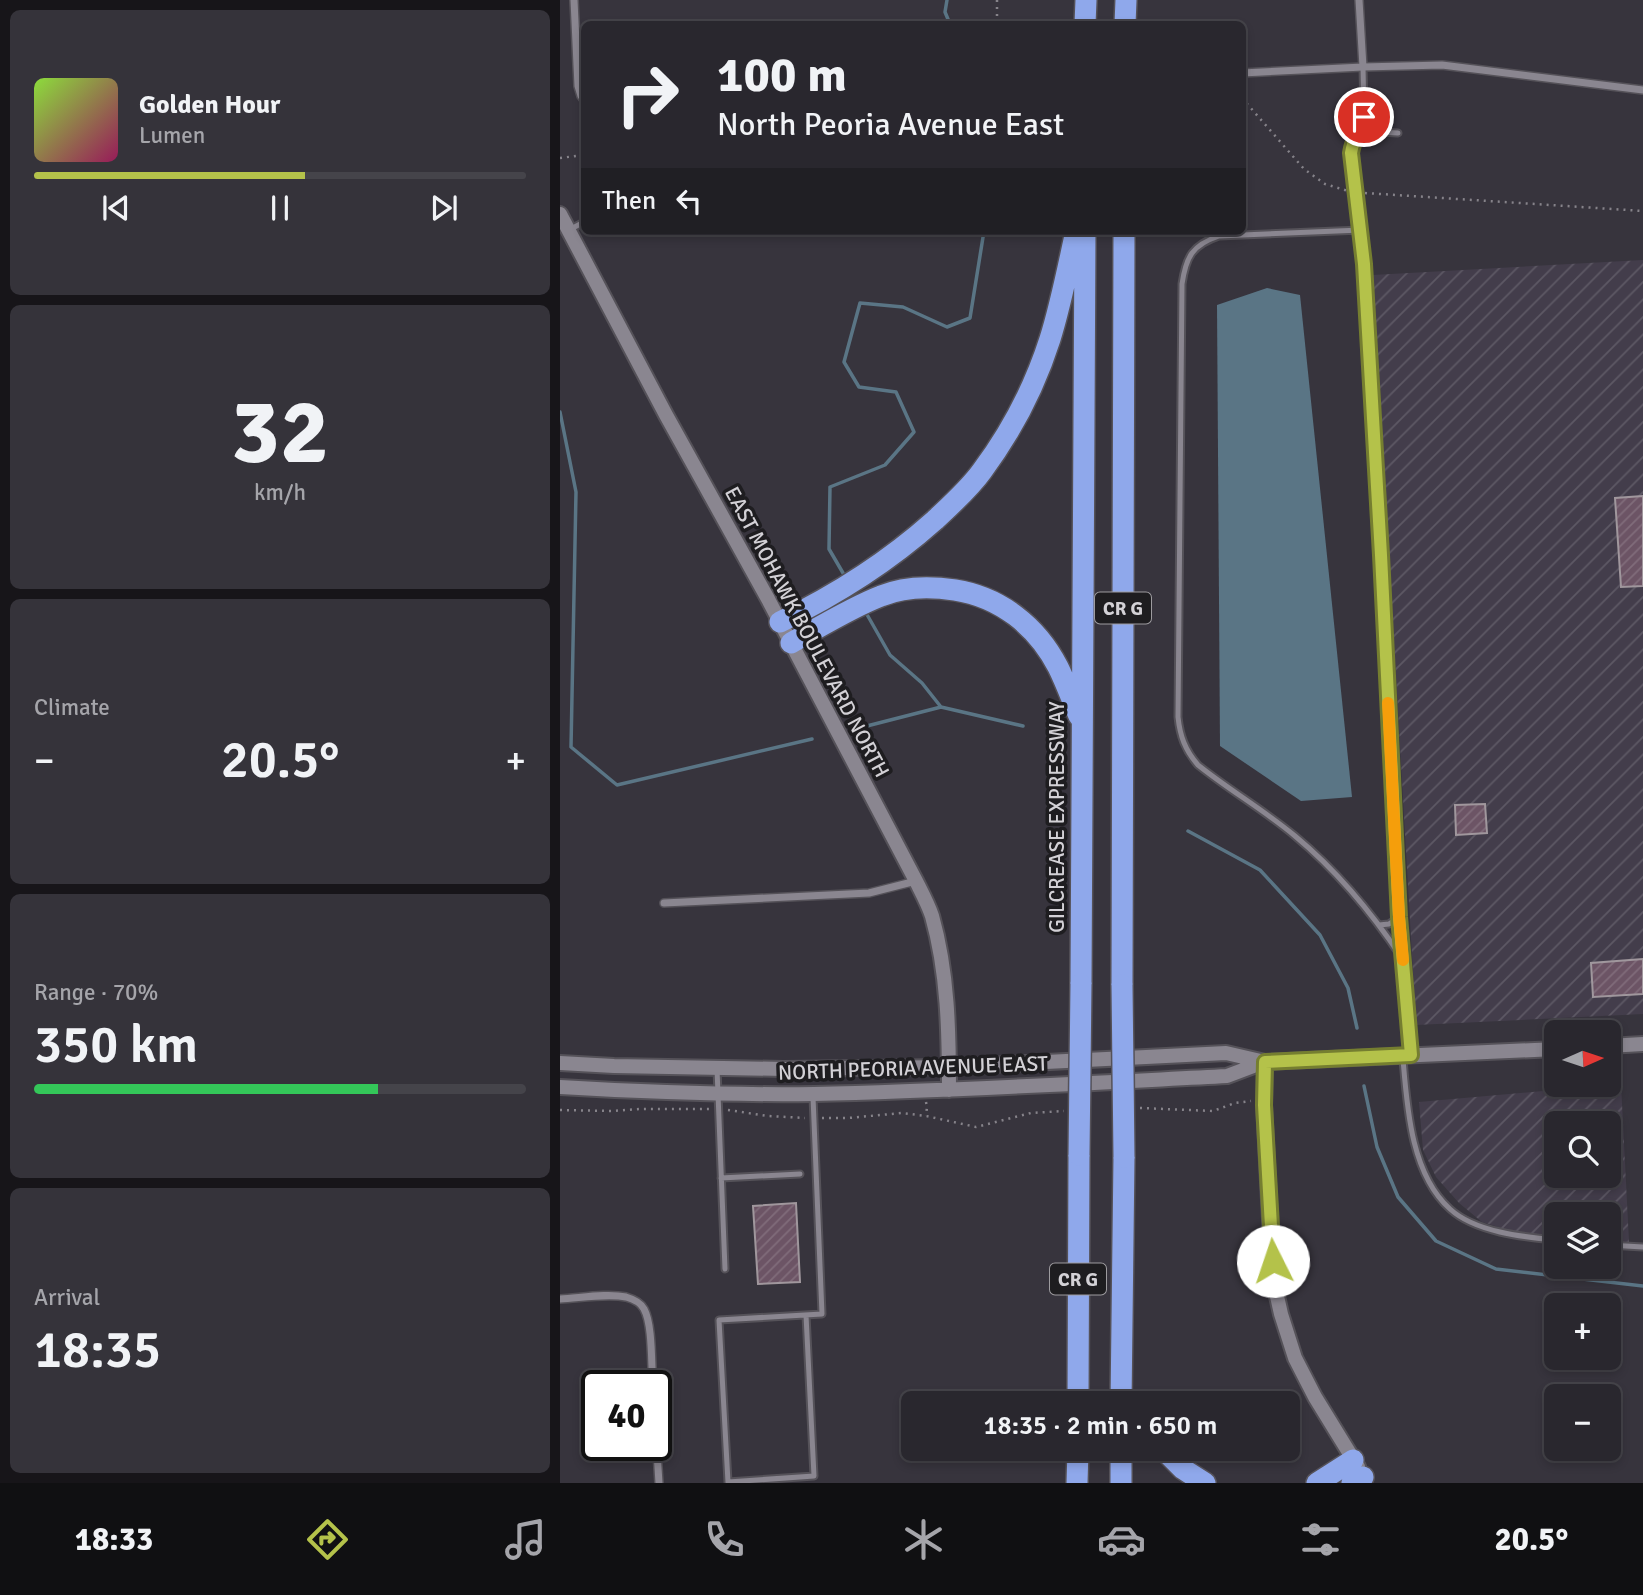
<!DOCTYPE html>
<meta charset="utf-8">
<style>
body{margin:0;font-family:Signika,sans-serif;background:#35333a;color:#f1f3f6;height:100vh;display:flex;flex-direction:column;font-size:26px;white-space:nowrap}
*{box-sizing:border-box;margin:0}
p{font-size:23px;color:#a5a5aa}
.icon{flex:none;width:38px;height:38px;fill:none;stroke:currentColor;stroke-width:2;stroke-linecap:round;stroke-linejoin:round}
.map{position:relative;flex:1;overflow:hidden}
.drawer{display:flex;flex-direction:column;gap:10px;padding:10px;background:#171519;width:560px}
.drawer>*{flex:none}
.guide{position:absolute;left:21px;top:21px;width:665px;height:214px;border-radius:10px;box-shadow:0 4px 10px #0003,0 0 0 2px #45444a;background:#29272e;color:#f1f3f6;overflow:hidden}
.needle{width:46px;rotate:87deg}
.controls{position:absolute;left:984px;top:1020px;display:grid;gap:14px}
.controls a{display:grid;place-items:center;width:77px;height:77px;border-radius:10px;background:#29272e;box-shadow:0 4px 10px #0003,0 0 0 2px #45444a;font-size:35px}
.speed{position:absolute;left:21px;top:1370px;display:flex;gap:14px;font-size:35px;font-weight:700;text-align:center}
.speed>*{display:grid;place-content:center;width:91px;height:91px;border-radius:50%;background:#29272e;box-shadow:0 4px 10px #0003,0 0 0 2px #45444a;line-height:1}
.speed .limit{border:4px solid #111;border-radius:10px;background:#fff;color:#111}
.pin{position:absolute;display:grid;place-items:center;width:60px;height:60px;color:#fff;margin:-30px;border:4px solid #fff;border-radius:50%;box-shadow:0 2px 7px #0007}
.me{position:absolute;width:77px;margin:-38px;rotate:356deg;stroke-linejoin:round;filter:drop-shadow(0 0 5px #0008)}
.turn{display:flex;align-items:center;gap:24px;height:147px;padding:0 21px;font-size:32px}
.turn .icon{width:91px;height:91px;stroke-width:2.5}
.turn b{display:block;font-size:49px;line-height:60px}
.then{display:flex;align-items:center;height:66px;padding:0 21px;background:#0003;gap:14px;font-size:26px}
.big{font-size:52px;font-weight:600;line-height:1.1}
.drawer .tile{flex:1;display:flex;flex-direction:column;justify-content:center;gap:10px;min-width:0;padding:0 24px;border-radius:10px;background:#35333a}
.drawer .dial{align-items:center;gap:0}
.dial b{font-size:91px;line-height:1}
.song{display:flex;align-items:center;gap:21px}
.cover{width:84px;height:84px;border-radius:10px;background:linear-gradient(135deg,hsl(90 70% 55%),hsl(330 70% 35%))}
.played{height:7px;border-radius:4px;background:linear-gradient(90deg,#b4c24a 55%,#45444a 55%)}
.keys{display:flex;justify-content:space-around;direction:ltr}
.heat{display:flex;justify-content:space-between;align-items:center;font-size:38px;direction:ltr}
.charge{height:10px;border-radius:5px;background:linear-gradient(90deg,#34c759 70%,#45444a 0)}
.trip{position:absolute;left:341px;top:1391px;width:399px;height:70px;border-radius:10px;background:#29272e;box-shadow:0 4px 10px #0003,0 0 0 2px #45444a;font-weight:600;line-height:70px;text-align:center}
.dock{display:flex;height:112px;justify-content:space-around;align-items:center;background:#101012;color:#a5a5aa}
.dock .icon{width:49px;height:49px}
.dock .on{color:#b4c24a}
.dock b{font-size:32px;color:#f1f3f6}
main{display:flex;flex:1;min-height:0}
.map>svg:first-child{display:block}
.industrial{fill:url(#industrial-furrows);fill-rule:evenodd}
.water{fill:#5a7585}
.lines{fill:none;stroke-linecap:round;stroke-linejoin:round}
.stream{stroke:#5a7585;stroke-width:3.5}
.building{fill:url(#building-hatch);stroke:#a0979d;stroke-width:2}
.lane-casing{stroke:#555259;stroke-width:9}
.street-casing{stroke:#555259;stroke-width:10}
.secondary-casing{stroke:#555259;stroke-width:18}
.highway-casing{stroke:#555259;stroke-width:24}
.path{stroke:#86838a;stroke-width:2.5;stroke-dasharray:2 5;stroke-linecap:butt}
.lane{stroke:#8a8690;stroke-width:5}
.street{stroke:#8a8690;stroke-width:7}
.secondary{stroke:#8a8690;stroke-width:14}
.highway{stroke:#8fa8eb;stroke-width:21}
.highway-bridge-casing{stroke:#555259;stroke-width:24;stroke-linecap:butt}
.highway-bridge{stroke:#8fa8eb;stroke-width:21}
.route-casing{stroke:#757e30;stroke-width:18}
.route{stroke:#b4c24a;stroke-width:12}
.slow{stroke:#f59e0b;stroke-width:12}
.labels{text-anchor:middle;stroke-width:7;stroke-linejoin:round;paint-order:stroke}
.shield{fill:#1e1d20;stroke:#9d9b9f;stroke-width:2}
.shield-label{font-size:19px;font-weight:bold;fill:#d3d1d6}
.street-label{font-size:21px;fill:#d3d1d6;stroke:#1e1d20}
</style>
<main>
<section class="drawer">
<div class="tile">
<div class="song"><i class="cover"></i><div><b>Golden Hour</b><p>Lumen</p></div></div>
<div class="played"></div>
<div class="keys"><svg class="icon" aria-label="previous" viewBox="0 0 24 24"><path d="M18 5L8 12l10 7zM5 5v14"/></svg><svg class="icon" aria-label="pause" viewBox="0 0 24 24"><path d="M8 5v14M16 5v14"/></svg><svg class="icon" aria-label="next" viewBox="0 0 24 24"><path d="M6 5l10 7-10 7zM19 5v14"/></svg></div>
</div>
<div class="tile dial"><b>32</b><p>km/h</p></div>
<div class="tile"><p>Climate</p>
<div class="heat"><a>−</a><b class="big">20.5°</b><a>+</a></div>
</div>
<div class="tile"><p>Range · 70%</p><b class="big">350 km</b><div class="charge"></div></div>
<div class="tile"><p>Arrival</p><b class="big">18:35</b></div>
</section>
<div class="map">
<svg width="1083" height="1483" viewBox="0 0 1083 1483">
<defs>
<pattern id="industrial-furrows" width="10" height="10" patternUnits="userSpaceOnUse" patternTransform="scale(1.75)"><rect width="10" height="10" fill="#433d4b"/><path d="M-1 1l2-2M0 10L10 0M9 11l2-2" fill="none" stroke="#5d5864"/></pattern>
<pattern id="building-hatch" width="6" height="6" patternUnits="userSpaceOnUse" patternTransform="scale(1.75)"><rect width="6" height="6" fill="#6c5465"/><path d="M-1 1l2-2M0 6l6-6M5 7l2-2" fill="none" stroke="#806c7a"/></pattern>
</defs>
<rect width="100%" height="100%" fill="#37343d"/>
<path class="industrial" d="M1083,260V1014L856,1025L813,275Z
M1061,1084L1069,1242L1048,1241V1214H996V1237L955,1232L922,1222L899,1203L876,1177L863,1150L859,1102ZM996,1124H1048V1176H996Z"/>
<path class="water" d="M707,288L740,295L792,797L741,801L660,746L657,305Z"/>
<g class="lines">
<path class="stream" d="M387,0L385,12L390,24
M0,412L16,492L11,747L57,785L252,739
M283,573L269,549L270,487L325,465L354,432L336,392L299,387L284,362L300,303L343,307L387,327L410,318L424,231
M305,611L330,655L362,683L381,707
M303,727L381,707L463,726
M628,831L700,870L760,935L788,988L797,1028
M804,1086L817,1147L838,1197L876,1241L936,1269L1083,1286"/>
</g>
<path class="building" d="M1083,496V586L1061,587L1055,498Z
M925,804L927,833L896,835L895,805Z
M1083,959V994L1033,997L1031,963Z
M236,1203L240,1282L198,1284L193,1206Z"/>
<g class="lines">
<g class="lane-casing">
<path id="lane" d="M803,67L804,117L799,131L793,140L791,153L804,265L821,555L839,917L851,1055
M799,131L838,133
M9,230L24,222
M801,230L659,236C632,245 626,257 622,284L618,717C620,736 625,750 638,765C669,790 704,810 735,836C776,870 812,913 842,958
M819,925L829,924L839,917
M843,1059C847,1107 851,1174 890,1209C915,1232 963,1237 996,1240
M157,1069L165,1269
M161,1178L240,1174
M1048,1245L1083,1247
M246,1315L254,1476L168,1482L159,1320L262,1314L253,1097"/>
</g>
<g class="street-casing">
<path id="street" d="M14,0L18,86L21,96L24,100
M799,0L803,67
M682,73L803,67L882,65L1083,90
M104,903L309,893L356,881
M0,1299C20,1298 47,1293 66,1297C73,1299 81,1303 84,1309C93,1325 91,1367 93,1386
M96,1437L99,1483"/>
</g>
<g class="secondary-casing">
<path id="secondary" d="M0,214L106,415L208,599L356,881C362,893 368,904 372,916C388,973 389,1032 389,1090
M1048,1046L1083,1044
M705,1062L704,1105L711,1239L714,1283L721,1314L735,1358L755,1397L798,1467
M0,1063L54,1066L224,1069L389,1067L666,1053L705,1062L996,1049
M0,1087C85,1092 170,1095 254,1094C392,1091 530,1083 667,1076L704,1062"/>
</g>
<g class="highway-casing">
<path id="highway" d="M525,24L526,0
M565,24L566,0
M220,622C276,595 328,562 375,520C391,505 409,489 422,471C451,432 475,386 490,339C501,304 508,267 516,231
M231,643C260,627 290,608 321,596C345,586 369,586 395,590C440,597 477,626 498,667C506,683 512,700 519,716
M521,984L525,231
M562,985L564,231
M518,1404L519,1155
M561,1404L564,1157
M603,1449L623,1469L645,1483
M517,1483L518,1449
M561,1483V1449
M757,1483L793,1460
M792,1483L803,1477"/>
</g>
<path class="path" d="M437,0V24
M682,98L744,169L765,184L788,191
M0,158L24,155
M805,193L1083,211
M366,1102L367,1107L366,1116
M580,1108L653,1111L675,1103L691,1101
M0,1110L52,1111L80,1109H151
M168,1110L208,1116L245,1118
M262,1118H288L342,1113L366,1116L416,1127L471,1113L504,1111"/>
<use href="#lane" class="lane"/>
<use href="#street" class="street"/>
<use href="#secondary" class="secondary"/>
<use href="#highway" class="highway"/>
<g class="highway-bridge-casing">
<path id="highway-bridge" d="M562,985L564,1157
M519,1155L521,984"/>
</g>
<use href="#highway-bridge" class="highway-bridge"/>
</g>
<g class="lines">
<g class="route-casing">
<path id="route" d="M713,1261L704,1105L705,1062L851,1055L839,917L821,555L804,264L791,153C793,140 799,130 804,117"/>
</g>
<use href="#route" class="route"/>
<path class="slow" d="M828,703L839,917L843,960"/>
</g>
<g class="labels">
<g class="shield">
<rect x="535" y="592.5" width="56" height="31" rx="5"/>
<rect x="490" y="1263.5" width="56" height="31" rx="5"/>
</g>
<g class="shield-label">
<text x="563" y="615">CR G</text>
<text x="518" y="1286">CR G</text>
</g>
<g class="street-label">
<text transform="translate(247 632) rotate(62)" y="7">EAST MOHAWK BOULEVARD NORTH</text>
<text transform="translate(497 817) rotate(-90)" y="7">GILCREASE EXPRESSWAY</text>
<text transform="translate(353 1068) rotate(-2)" y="7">NORTH PEORIA AVENUE EAST</text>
</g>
</g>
</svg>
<div class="controls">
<a><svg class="needle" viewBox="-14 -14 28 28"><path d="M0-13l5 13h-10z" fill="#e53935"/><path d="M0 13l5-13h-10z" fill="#a5a5aa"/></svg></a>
<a><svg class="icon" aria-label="search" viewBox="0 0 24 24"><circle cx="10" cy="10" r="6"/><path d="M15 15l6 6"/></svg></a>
<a><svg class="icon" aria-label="layers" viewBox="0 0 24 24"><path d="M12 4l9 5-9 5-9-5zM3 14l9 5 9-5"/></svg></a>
<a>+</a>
<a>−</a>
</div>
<div class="speed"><div class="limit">40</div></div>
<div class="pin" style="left:804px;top:117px;background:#d93025"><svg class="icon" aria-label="arrive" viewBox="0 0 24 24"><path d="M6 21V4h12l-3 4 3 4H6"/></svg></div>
<svg class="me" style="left:713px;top:1261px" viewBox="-20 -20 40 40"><circle r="19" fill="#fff"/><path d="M0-13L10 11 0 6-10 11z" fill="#b4c24a"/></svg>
<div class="trip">18:35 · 2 min · 650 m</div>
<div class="guide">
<div class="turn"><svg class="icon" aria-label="right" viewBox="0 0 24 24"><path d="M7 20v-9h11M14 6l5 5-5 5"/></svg><div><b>100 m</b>North Peoria Avenue East</div></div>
<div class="then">Then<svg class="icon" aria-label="left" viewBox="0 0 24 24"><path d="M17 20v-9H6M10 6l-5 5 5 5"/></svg></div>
</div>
</div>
</main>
<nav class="dock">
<b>18:33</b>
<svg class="icon on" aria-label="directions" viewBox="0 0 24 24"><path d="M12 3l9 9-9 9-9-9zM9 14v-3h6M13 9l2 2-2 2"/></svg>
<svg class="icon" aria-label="music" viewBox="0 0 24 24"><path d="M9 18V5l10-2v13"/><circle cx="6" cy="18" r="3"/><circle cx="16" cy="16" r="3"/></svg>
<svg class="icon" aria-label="phone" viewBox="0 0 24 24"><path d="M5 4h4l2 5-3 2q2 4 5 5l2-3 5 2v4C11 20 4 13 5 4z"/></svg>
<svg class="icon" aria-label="climate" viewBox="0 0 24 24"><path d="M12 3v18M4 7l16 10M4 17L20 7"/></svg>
<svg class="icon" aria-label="car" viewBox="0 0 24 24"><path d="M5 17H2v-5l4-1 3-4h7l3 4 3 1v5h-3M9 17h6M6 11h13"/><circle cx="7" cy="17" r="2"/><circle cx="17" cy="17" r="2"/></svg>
<svg class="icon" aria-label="filters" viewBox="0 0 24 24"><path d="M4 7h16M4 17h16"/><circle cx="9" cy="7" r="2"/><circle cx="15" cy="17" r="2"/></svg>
<b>20.5°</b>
</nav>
